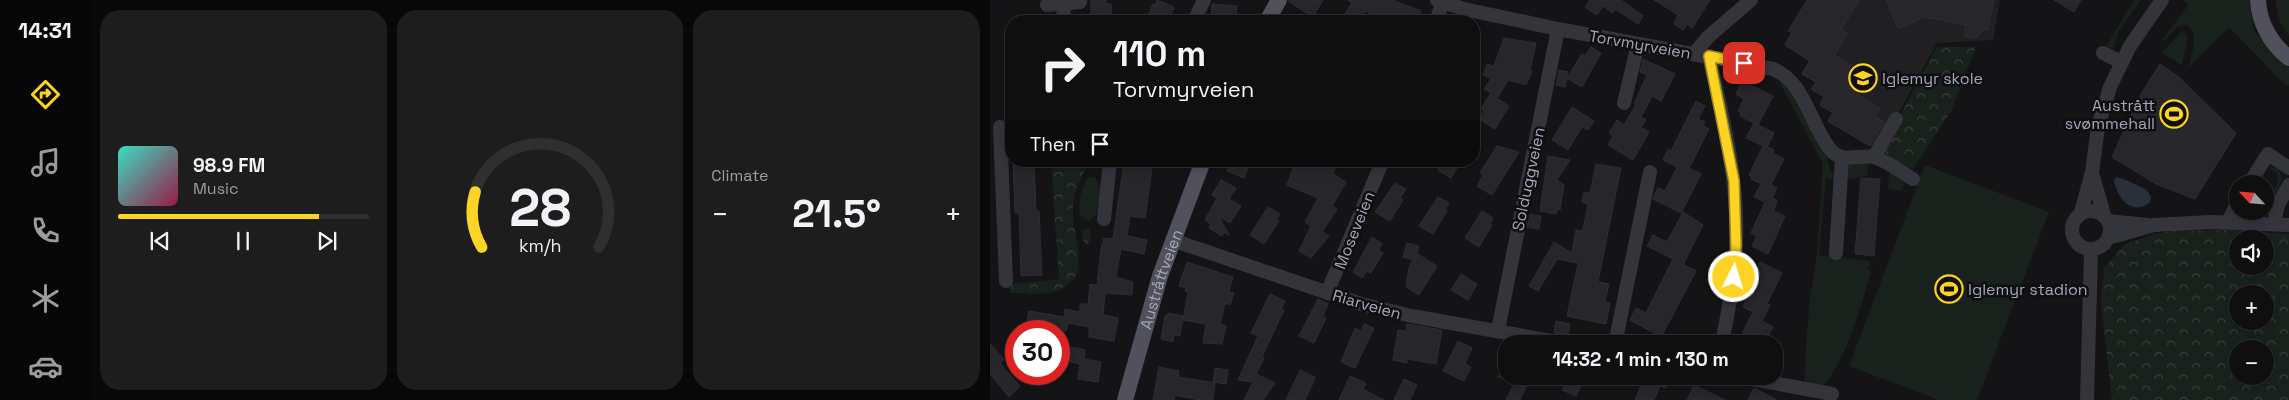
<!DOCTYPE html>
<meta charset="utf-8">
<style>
body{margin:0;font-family:"Space Grotesk",sans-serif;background:#1d1d1e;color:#f1f3f6;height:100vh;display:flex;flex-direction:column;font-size:19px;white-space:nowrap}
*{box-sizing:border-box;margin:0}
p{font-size:16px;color:#9b9c9f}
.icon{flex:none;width:28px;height:28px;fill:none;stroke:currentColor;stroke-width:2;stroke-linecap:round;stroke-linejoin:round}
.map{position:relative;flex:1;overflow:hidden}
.side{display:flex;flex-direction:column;gap:10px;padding:10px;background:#080809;width:900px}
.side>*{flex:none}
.top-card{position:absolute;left:15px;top:15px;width:475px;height:152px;border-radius:20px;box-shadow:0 2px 8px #0003,0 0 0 1px #2f2f30;background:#0f0f10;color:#f1f3f6;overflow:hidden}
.needle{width:32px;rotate:296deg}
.fabs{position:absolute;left:1239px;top:175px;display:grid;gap:10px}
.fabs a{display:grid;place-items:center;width:45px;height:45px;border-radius:50%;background:#0f0f10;box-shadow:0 2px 8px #0003,0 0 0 1px #2f2f30;font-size:25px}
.speed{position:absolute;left:15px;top:320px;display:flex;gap:10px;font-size:25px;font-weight:700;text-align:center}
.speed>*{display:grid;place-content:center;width:65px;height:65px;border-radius:50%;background:#0f0f10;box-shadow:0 2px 8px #0003,0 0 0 1px #2f2f30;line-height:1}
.speed .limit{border:8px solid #d22;background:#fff;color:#111}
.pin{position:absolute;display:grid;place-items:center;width:42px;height:42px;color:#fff;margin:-21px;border-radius:10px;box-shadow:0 2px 8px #0006}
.me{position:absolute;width:55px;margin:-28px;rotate:5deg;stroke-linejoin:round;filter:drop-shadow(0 0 4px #0008)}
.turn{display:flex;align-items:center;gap:18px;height:105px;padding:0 25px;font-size:22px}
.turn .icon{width:65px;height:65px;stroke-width:2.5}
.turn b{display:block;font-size:35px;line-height:42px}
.then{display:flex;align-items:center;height:48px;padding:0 25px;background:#0003;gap:10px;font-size:19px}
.big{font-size:38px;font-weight:700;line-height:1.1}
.side .card{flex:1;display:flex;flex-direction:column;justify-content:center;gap:8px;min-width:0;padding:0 18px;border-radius:20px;background:#1d1d1e}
.side .dial{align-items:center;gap:0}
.dial svg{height:130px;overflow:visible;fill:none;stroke:#2f2f30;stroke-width:7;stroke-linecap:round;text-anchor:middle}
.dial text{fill:#f1f3f6;stroke:none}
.song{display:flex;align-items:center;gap:15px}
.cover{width:60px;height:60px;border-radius:8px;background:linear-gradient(135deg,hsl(170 70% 55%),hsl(340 70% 35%))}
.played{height:5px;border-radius:2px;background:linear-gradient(90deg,#fdd424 80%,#2f2f30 80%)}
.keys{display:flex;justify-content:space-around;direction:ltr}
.heat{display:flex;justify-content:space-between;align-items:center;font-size:28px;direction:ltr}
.side .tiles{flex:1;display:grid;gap:10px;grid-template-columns:repeat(3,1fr)}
.trip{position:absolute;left:508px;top:335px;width:285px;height:50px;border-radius:20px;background:#0f0f10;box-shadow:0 2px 8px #0003,0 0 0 1px #2f2f30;font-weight:700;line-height:50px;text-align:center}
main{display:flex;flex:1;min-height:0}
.tab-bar{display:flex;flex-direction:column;width:90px;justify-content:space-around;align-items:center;background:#060606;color:#9b9c9f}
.tab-bar .icon{width:35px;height:35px}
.tab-bar .selected{color:#fdd424}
.tab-bar b{font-size:22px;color:#f1f3f6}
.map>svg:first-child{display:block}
.built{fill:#202023}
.grass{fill:#19211c}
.forest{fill:url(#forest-crowns);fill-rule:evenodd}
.water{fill:#29303a}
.building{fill:#27262a;stroke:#2e2d32}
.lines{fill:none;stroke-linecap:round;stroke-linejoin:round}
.minor{stroke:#34343b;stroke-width:14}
.major{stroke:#50515a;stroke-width:16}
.route-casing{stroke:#a48a17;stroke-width:12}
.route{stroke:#fdd424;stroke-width:9}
.labels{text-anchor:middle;stroke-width:5;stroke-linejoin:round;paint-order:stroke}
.street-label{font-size:16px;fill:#a4a7b7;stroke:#0f0f11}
.poi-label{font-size:16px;fill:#a4a7b7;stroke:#0f0f11;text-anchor:start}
</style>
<main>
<nav class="tab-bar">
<b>14:31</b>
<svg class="icon selected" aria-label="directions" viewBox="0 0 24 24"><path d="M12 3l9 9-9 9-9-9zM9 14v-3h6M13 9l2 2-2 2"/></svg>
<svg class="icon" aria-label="music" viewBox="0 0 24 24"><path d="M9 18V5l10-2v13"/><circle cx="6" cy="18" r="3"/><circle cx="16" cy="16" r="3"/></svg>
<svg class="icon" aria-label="phone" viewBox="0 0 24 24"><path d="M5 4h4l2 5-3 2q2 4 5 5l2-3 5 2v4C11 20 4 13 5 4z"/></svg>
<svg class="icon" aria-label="climate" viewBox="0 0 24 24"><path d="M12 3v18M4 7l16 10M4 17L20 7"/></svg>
<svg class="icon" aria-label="car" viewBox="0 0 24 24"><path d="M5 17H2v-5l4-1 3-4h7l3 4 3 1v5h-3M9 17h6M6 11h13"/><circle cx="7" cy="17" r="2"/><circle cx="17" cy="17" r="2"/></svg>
</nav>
<section class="side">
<div class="tiles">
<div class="card">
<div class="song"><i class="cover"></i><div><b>98.9 FM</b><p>Music</p></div></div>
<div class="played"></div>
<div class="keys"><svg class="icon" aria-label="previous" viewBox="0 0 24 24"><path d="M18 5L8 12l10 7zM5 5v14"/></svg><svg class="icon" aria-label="pause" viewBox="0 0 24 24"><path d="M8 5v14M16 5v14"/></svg><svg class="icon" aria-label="next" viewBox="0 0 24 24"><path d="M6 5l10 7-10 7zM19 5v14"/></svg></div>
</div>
<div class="card dial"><svg viewBox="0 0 100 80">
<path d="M14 69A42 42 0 1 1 86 69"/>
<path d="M14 69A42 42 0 0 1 10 35" stroke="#fdd424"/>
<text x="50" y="56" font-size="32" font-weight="700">28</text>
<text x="50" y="72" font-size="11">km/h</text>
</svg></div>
<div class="card"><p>Climate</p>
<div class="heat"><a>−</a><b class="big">21.5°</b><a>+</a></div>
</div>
</div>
</section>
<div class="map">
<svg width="1299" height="400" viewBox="0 0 1299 400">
<defs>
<pattern id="forest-crowns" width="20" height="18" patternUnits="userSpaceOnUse" patternTransform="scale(1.25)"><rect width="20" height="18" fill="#19211c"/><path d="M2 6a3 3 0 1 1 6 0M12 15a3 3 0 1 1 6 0" fill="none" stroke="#373e3b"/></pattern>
</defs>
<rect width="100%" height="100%" fill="#141416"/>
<path class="built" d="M822,0H1010L1003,40L947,43L888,150L837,122L843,113L829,106L834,97L822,90L826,83L811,74L820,59L794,44Z"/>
<path class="grass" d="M1144,0H1151L1129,31L1124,48L1118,47L1117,45Z
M1193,0H1259L1264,31L1299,68V86L1291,81L1239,27L1199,67C1201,53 1210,36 1197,25L1188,26L1174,41L1172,40L1199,4Z
M1286,0H1299V35C1290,24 1286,14 1286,0Z
M1192,31L1195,32L1198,37L1192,65L1172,53Z
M787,77C808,97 823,126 835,153C840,163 837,170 847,176L844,179L836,178L829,255L881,261L880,266L876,267L881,272C871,307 857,358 833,386L814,384L819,305L827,255L833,164Z
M879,161L877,176L859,179L857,176L858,165Z
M935,165L1059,212L987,400H949L859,366Z
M1281,167L1287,169L1292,177C1288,196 1276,225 1253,213L1252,211H1275V204L1288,182L1287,173L1280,169Z
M899,171L915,182L911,191L898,188Z
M98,177L105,178C115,188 112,216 98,221L92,218C85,206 92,189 98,177Z"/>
<path class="forest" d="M947,47H986L961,111L923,169L890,153Z
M61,161H101C90,176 83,193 83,212C82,240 106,280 63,292C50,295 33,293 20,293V284L69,279Z
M406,161H434L431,168L423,165L421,167Z
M98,229L100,230L101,243L94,244L92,230Z
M1239,230L1299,234V400H1122L1111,304L1114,268L1134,245L1164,234L1183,231ZM1248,239H1275V266H1248ZM1248,294H1275V321H1248ZM1248,349H1275V376H1248Z"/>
<path class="water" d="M1126,177C1134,178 1148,186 1157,190L1161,197L1160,202C1141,217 1128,198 1124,181Z"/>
<path class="building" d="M101,0H116V4H121L122,21H101Z
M167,0L184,7L179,21H156L163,4L165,5Z
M299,0H333L323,17L299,2Z
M358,0H402L431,11L427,21H391L376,11L369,21H350L362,3Z
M600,0H631L653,16L648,24L625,9L623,13L613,6L607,15L595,7Z
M664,0H720L702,28L697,24L693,30L684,24L688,15Z
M817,0H869L851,30L857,34L844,55L861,65L858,70L872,79L864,92L890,109L885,116L894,122L880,146L838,121L843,113L830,105L834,97L821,89L826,82L812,74L820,61L795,45L802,33L798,31Z
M896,0H1004L998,30L994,29L986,38L974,36L976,25L935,17L908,29Z
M1064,0H1091L1084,12Z
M222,4L247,6L246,20L221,18Z
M514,38L546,43L540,70L542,71L536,85L518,80L508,97L494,89L501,79L493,75L497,64L504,66Z
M601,47L611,53L592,87L577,78L592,54L595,56Z
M653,59L685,74L671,101L662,96L651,117L656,120L651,127L659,132L643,160L618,145L623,136L619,133L627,120L634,125L646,105L644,104L657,75L650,72Z
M1170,64L1190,78L1246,133L1205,199L1166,184L1122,157L1151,94Z
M569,70L578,72L575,87L566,85Z
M752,81L783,96L768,125L750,116L751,113L748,111L754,99L746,94Z
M500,94L519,106L505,129L489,119L494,111L491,109Z
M706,101L715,106L708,119L715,122L713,126L719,129L699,168L711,174L691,213L663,199L668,188L675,191L687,167L673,160L678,149L681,151Z
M582,107L604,121L598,130L592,127L578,150L562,140Z
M764,123L784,133L777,147L784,150L783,153L794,159L781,185L787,188L782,198L787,200L784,211L795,216L778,254L762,246L767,236L761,233L775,202L764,197L771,184L761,179L762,177L759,175L773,146L756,138Z
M507,146L529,152L502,195L487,186L493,175L490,173Z
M558,156L580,160L567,180L574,185L570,210L567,209L566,214L550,211Z
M23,161H44L46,211H49L52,275L31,276L29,213H25Z
M163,161L155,218L140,216L137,236L157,240L154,254L131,249L126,277L143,282L142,295L115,293L113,315L128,318L124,341L99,337V327L78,323L76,331H44L45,324L37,322L39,311L74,317L75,309L90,312V304H98L100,284L107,285L111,249L114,238L123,239L134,162Z
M241,161H261L254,178L237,171Z
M306,161H348L343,174L356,182L342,206L347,209L332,232L339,236L321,258L309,251L321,226L315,222L328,198L297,185Z
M453,161H471L461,178L448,170Z
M606,164L631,168L608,282L619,284L615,302L620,303L616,324L577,316L588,263L567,259L548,291L539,286L564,242L582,253L586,230L591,231L593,229L598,205L592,202L594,192L600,193Z
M871,178L890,179L884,256L865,254Z
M231,180L246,188L239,199L251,206L240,223L229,216L239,235L234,232L232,236L219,228L221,224L215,220L227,198L222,195Z
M405,183L416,189L410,198L413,200L400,221L385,212Z
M448,197L459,203L455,209L457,211L443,234L429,226Z
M278,207L290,214L286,220L289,221L274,244L260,235Z
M492,211L503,218L500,224L502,225L489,247L475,238Z
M693,212L713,225L694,263V265L706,271L671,337L640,320L646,308L656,313L683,259L657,246L663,235L677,242Z
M540,214L551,216L549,229L537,227Z
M382,237L392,244L388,250L393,253L381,273L377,271L372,278L363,272Z
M417,243L429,246L425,259L428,254L447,266L429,295L416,287L419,268L423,260L413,257Z
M197,262L243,277L239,292L244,293L240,305L235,303L230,324L236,326L232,344L213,343L216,324L193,320L198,292L195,291L196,288L189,286Z
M770,262L792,273L777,304L780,305L772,321L783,327L774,344H747L763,312L753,307L761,291L757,289Z
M471,274L487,284L478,300L461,290Z
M280,294L295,301L291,309L294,310L272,357L274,358L266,374L285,383L273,400H254L263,382L248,380L268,336L261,333Z
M328,299L338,304L333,316L336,318L324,343L309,336Z
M179,313L193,316L190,336L184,335L183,342L171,339L175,316Z
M566,321L580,324L578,335L564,333Z
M374,324L384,328L365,368L351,362L365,328L371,331Z
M417,324L452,330L446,364L417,359V363L403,360L408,330L416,331Z
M468,341L482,348L475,364L481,367L474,381L453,371Z
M0,344L14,359L10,363L30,386L19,397L0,374Z
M69,345L95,350L94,359L111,362L108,382L88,379L90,364L69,359Z
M169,367L189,371L188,377L225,383L223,400H210L185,395L184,400H163Z
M225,368L238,370L236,384L223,382Z
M310,370L325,377L323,383L315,400H296Z
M360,376L376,383L373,389L394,400H349Z
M507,376H541L530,400H516L524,384Z
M578,376H596L586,396L572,390Z
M651,376H682L676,388L670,386L664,400H645L654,379L661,381Z
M414,379L427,385L420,400H404Z
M704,385L735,400H697Z
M764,388L787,400H758Z"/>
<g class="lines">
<path class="minor" d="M447,0L474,9L568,29L783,69C815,82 820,124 840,149C851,164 868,154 883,157C896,160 911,172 923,179
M57,5L90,2
M73,5L74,21
M204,21L214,0
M446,21L453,2
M705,53L718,37L761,0
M1113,53L1131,62
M719,56C733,119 749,181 746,245C745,278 738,311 732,344
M634,103L648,44
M10,127L16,281
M884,157L906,119
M1102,173L1114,215
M1259,184L1278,154L1299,168
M1082 230a19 19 0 1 1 38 0a19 19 0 1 1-38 0Z
M1091,212L1102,172L1108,127L1120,87L1140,46L1172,0
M114,219L120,161
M1118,221L1158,225
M1238,222L1248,202
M1284,223L1288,205L1299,185
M1118,238L1164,225L1221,222L1299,225
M182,240L371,304L422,316L578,344
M846,253L852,157
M337,293L390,167
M508,330L568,29
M625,344L660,172
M746,376L842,394
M1097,400L1101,250"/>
<g class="major">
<path d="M1268,0C1269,23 1281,44 1299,58"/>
<path d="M277,21L289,0"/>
<path id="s1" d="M135,400L170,276L213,161"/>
</g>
</g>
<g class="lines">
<g class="route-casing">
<path id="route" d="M744,277L746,246L744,181L719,56L754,63"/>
</g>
<use href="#route" class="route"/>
</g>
<defs>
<g id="school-ring" transform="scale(1.4375)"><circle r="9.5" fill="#0f0f11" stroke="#fdd424" stroke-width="1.5"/><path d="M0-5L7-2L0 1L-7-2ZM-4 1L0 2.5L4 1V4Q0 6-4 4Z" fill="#fdd424"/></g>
<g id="stadium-ring" transform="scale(1.4375)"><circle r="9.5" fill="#0f0f11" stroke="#fdd424" stroke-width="1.5"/><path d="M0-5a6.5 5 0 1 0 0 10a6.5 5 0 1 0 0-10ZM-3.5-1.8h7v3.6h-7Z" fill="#fdd424"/></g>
</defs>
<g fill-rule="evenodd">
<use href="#school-ring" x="873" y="78"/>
<use href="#stadium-ring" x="1184" y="114"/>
<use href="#stadium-ring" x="959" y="289"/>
</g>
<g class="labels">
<g class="street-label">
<text transform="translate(650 44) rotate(10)" y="6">Torvmyrveien</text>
<text transform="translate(538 179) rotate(-78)" y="6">Solduggveien</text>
<text transform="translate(364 230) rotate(-68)" y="6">Moseveien</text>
<text dy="6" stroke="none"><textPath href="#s1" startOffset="126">Austråttveien</textPath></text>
<text transform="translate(377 304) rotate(16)" y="6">Riarveien</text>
</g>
<g class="poi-label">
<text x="892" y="84">Iglemyr skole</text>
<text x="1165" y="111" text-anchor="end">Austrått<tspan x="1165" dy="18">svømmehall</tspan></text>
<text x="978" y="295">Iglemyr stadion</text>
</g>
</g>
</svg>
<div class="fabs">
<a><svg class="needle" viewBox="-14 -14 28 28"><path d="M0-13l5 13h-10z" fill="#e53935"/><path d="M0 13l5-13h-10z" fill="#9b9c9f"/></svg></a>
<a><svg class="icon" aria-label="sound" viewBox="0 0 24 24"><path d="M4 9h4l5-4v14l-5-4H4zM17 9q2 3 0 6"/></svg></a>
<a>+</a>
<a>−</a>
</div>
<div class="speed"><div class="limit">30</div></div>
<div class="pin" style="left:754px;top:63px;background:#d93025"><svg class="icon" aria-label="arrive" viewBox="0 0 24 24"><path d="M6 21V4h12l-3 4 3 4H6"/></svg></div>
<svg class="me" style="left:744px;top:277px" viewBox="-20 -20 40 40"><circle r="17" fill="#fdd424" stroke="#fff" stroke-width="3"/><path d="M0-11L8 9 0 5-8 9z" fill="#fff"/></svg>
<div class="trip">14:32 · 1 min · 130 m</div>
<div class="top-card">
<div class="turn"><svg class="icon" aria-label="right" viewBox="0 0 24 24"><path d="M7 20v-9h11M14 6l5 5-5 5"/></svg><div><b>110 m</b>Torvmyrveien</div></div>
<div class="then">Then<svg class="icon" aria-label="arrive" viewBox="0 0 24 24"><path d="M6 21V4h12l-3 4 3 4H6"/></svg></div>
</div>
</div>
</main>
